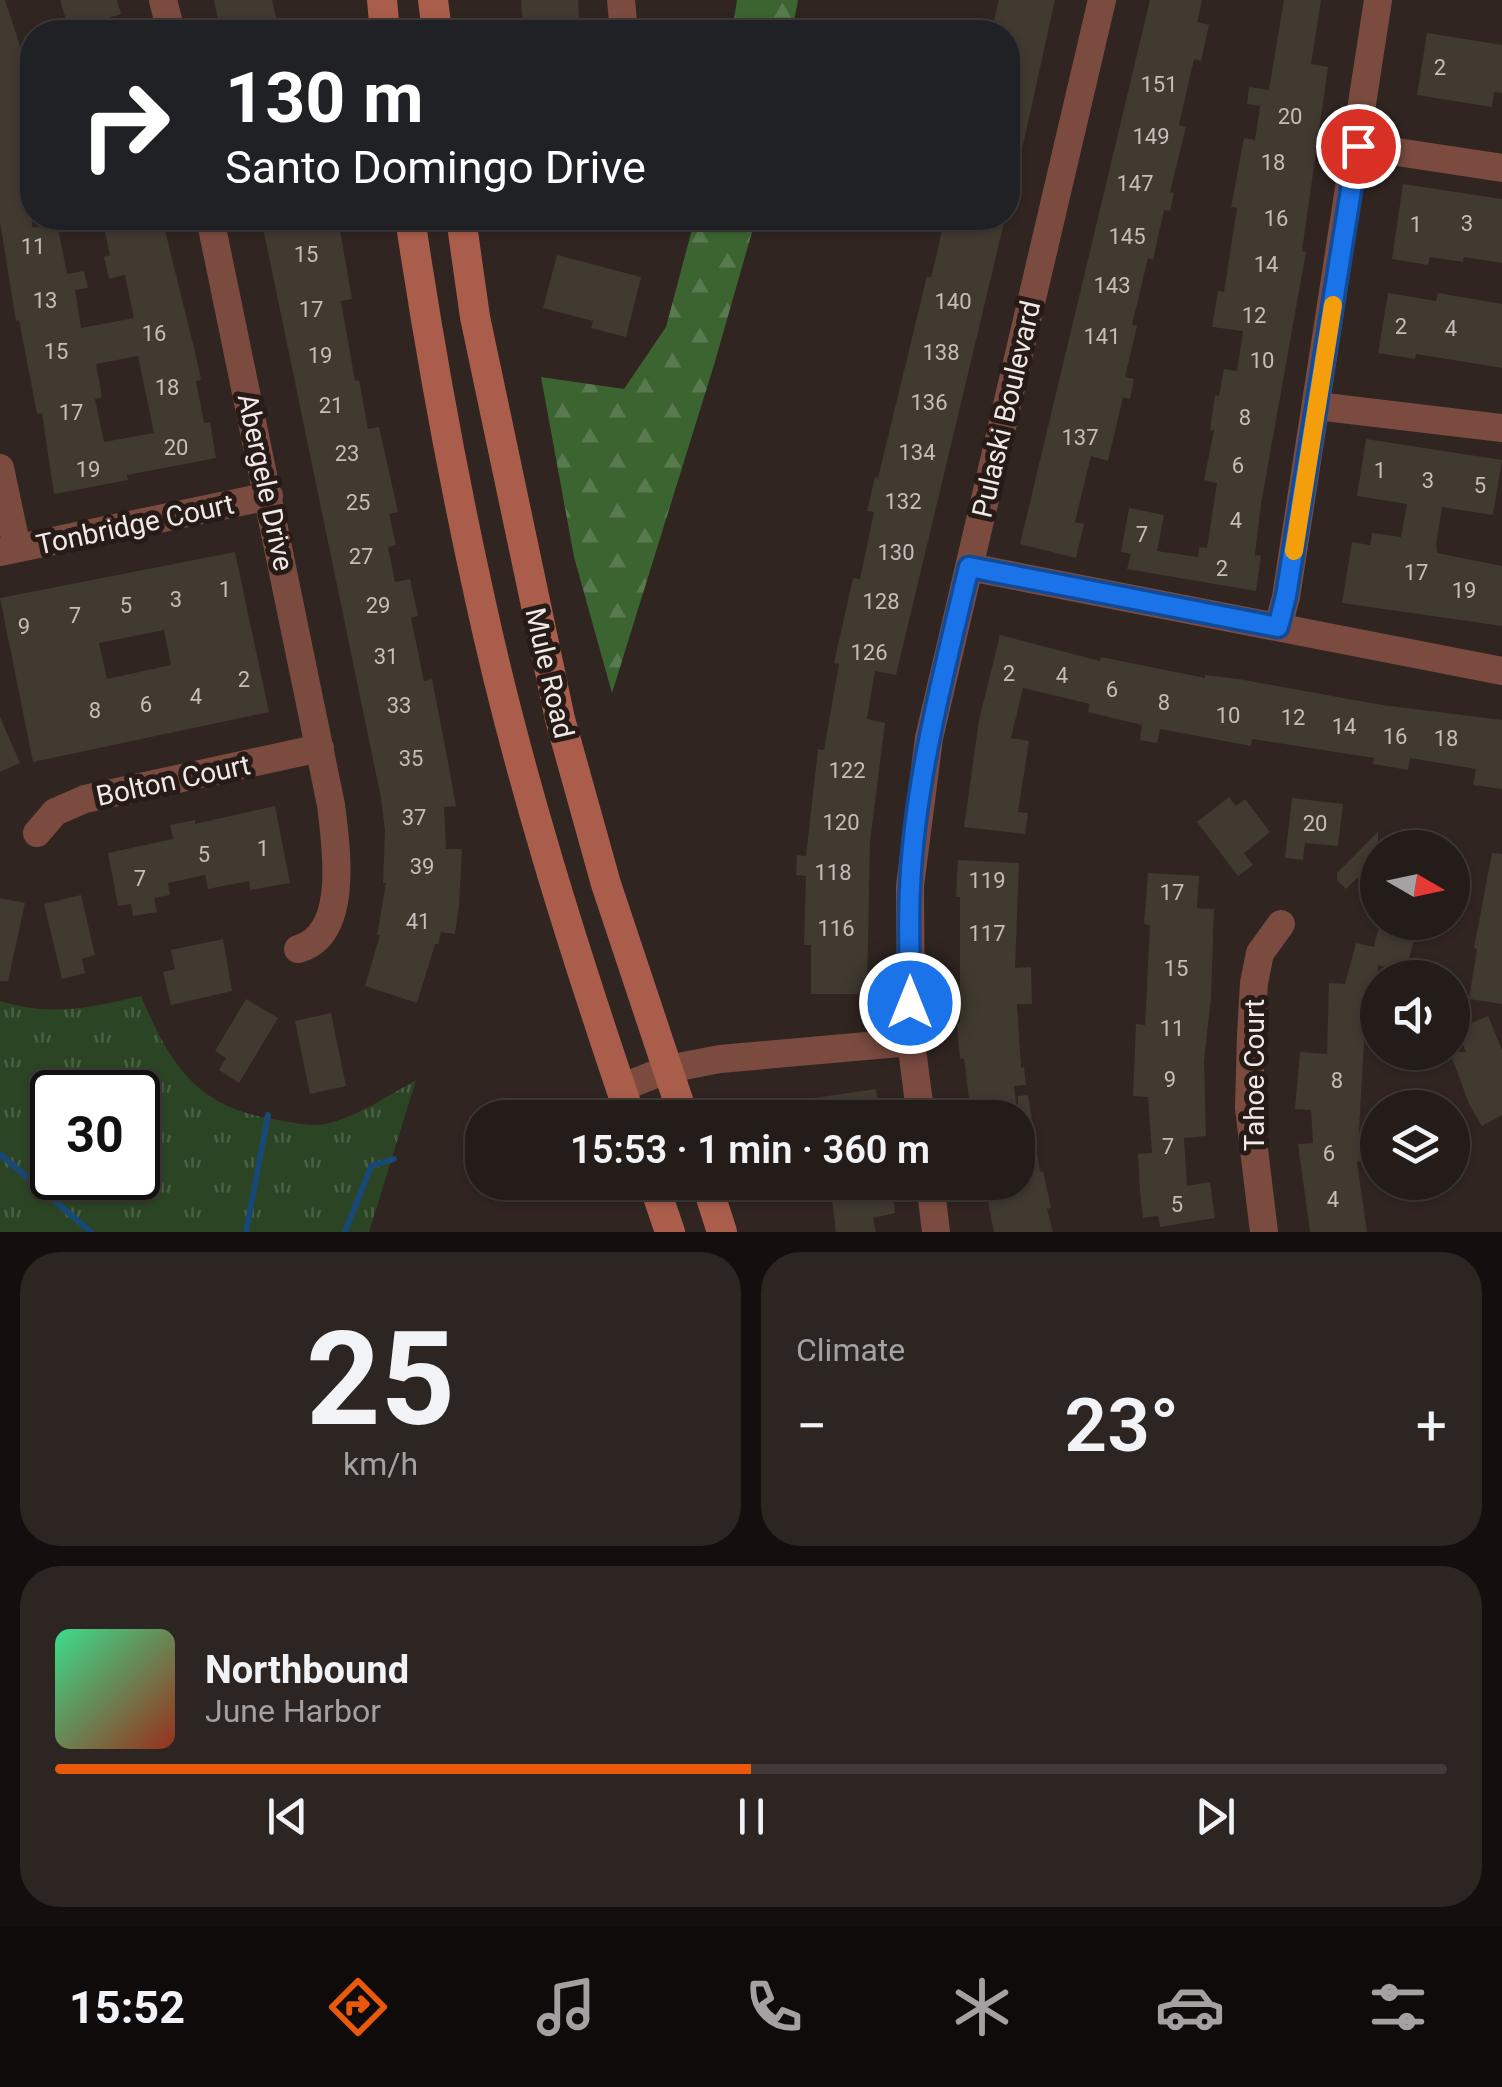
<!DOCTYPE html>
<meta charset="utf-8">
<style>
body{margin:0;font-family:Roboto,sans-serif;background:#2c2522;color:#f1f3f6;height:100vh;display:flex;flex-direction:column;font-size:38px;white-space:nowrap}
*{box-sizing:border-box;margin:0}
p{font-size:32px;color:#a3a1a2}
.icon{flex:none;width:55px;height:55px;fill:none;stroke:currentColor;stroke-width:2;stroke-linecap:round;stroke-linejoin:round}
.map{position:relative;height:1232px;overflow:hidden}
.side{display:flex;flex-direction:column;gap:20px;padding:20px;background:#140f0e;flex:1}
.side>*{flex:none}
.hud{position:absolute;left:20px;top:20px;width:1000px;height:210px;border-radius:40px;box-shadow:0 2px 8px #0004,0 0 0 2px #413a38;background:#202124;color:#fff;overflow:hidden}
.needle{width:65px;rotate:99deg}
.fabs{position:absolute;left:1360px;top:830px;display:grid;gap:20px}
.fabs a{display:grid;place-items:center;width:110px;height:110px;border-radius:50%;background:#241c19;box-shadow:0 2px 8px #0004,0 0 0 2px #413a38;font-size:50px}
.speed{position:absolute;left:30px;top:1070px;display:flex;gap:20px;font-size:50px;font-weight:700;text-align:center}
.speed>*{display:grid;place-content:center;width:130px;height:130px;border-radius:50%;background:#241c19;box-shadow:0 2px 8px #0004,0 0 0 2px #413a38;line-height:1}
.speed .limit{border:5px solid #111;border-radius:15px;background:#fff;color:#111}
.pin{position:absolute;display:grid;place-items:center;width:85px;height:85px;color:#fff;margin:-42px;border:5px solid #fff;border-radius:50%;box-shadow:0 2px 10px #0007}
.me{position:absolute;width:110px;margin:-55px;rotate:0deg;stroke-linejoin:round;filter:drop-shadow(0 0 8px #0008)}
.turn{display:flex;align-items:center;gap:35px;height:210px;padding:0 40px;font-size:45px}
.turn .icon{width:130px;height:130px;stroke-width:2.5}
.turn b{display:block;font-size:70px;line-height:85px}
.big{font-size:75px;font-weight:600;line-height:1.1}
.side .tile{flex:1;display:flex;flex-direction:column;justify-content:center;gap:15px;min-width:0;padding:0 35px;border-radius:40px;background:#2c2522}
.side .dial{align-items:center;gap:0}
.dial b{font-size:130px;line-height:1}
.song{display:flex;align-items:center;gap:30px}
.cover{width:120px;height:120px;border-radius:15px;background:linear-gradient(135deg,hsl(150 70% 55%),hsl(10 70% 35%))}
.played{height:10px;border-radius:5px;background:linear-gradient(90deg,#ea580c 50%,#413a38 50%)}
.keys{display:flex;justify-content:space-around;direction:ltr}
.heat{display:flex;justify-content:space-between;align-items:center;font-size:55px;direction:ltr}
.side .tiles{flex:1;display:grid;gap:20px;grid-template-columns:1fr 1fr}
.tile:last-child{grid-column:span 2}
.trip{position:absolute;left:465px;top:1100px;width:570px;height:100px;border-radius:40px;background:#241c19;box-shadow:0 2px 8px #0004,0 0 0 2px #413a38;font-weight:600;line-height:100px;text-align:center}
.dock{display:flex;height:160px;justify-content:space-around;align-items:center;background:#0e0b0a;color:#a3a1a2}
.dock .icon{width:70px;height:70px}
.dock .active{color:#ea580c}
.dock b{font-size:45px;color:#f1f3f6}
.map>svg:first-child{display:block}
.grass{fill:url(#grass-tufts);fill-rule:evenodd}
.forest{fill:url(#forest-firs)}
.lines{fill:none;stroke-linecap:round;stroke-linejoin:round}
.stream{stroke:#184976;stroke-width:6}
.building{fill:#413a31;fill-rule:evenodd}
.street{stroke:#7b4b40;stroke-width:28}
.secondary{stroke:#aa5d4b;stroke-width:30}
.route-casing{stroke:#114b97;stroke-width:25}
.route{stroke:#1a73e8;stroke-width:18}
.slow{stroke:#f59e0b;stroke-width:18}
.labels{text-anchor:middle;stroke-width:10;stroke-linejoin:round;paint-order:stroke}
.number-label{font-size:22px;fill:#c4bdb9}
.street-label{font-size:28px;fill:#f0e9e6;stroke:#261b17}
</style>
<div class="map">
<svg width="1502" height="1232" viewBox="0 0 1502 1232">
<defs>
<pattern id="grass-tufts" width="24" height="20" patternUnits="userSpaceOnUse" patternTransform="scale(2.5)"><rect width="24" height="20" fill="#2b4524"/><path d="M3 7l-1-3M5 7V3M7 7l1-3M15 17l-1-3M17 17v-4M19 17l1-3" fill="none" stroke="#4a6044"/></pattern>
<pattern id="forest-firs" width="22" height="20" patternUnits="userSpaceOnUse" patternTransform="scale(2.5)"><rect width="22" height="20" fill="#3b6430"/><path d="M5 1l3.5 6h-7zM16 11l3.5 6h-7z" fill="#587a4e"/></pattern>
</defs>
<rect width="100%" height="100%" fill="#302521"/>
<path class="grass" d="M141,996C170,1064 196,1107 273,1119C289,1122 311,1127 326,1124C359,1116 387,1096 416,1080L369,1232H0V1001C52,1017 89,1008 141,996ZM52,1092H138V1178H52Z"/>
<path class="forest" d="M737,0H798L792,32H732Z
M695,218H756L714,365L612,693L574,557L541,377L624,389L666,327Z"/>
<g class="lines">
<path class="stream" d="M0,1154L91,1232
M246,1232L268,1115
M345,1232L371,1166L394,1159"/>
</g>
<path class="building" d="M0,0H5L28,70L32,69V228L57,223L67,274L84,271L88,288L75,290L81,328L134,318L125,275L109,279L104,257L110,255L102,218H162L196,356L201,380L196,381L204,423L210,422L216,458L127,475L128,480L54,494L42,413L37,414L19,320L16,321L0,222ZM138,356L154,433L104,442L95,399L102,397L96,364Z
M60,0H117L121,14L69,30Z
M214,0H272L279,32H221Z
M521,0H578L580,32H523Z
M999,0H1055L1015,181L1008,180V32H991Z
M1150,0H1202L1197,22L1209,25L1201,61L1194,59L1179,125L1186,127L1170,192L1174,193L1170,211L1164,210L1153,260L1148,258L1132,325L1137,326L1125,377L1134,379L1130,399L1123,397L1108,461L1091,456L1075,522L1084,524L1076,558L1020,544Z
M1284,0H1321L1311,64L1328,67L1302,251L1306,252L1261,504L1255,555L1261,556L1256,591L1127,569L1131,554L1121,552L1129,508L1164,515L1157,551L1198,557L1199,547L1207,548L1217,483L1204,480L1214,430H1210L1215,395L1219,396L1224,369L1237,371L1243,331L1212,327L1218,291L1224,292L1237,208L1231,207L1244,138L1255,140L1260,106L1247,104L1249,87L1269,90Z
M1427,33L1502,45V93L1494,92L1492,107L1417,95Z
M1403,184L1502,199V263L1464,257L1463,262L1430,257L1428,265L1392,259Z
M261,218H338L352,299L341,301L355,381L359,380L368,429L379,427L398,512L389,514L396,545L388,547L395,582L410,579L418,616L411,618L424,681L432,679L445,746L456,806L444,807L446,849H462L459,906L455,934L441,932L438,944H435L417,1003L365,986L380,935H377L386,883H383L385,830L381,798Z
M945,218H982L1004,223L896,675L875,671L867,719L885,723L870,842L867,994H811V945H804L806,876L796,875L797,855L806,856L818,749L824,750L839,664L834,663L853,578L860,579L874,512L867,511L875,477L878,478L927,276L931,278Z
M557,255L641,277L626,337L591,328L593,321L543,308Z
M1388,293L1436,301L1438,293L1502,304V368L1416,354L1415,359L1378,353Z
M1366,439L1502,460L1493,515L1442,507L1436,545L1437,553L1502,566V626L1342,603L1352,542L1370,545L1372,533L1401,537L1407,504L1357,496Z
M235,552L269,712L33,762L0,598ZM164,630L171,665L107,679L99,643Z
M1000,635L1100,661L1101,657L1205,678V675L1239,679L1382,705L1502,720V789L1473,785L1476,769L1410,758L1408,770L1373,764L1374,758L1252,739L1251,746L1160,729L1157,743L1140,740L1142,725L1088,712L1090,704L1023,688L1011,738L1029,741L1018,812L1028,813L1025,834L964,827L979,720Z
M0,717L20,763L0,772Z
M1229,797L1236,806L1245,799L1270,832L1244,853L1253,865L1238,876L1197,822Z
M1292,798L1343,804L1338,846L1305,843L1303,860L1285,858Z
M275,806L290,883L250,890L249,881L208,889L205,875L168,883L170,895L154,898L157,912L133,916L131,904L118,906L108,853L173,839L170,825L195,820V824Z
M1378,832V898L1357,878L1346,889L1337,880V873Z
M1492,853L1502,854V1004L1469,999L1477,949L1474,948Z
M958,860L1019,863L1015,968L1031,967L1032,1004H1017L1021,1068L1024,1067L1026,1085L1014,1086L1017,1111L971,1116L964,1058L960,1059L957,1023H960V897H956Z
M1148,873L1199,876L1197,908L1214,909L1211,998L1204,1061L1206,1136L1184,1138L1187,1186L1210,1182L1215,1218L1160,1227L1158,1216L1143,1218L1140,1193L1138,1154L1152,1153L1148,1097L1133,1096L1136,1024L1145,1025L1150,925L1144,924Z
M81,895L95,955L82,959L85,973L62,979L44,904Z
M0,898L25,903L8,981H0Z
M1380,922H1419L1405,973L1378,965V1042L1364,1041L1359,1131L1361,1161L1357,1162L1367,1232H1310L1298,1144L1313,1143L1311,1110L1295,1109L1300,1052L1327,1054L1329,983L1345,984L1356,943L1374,947Z
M223,939L232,991L171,1005L163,972L175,969L171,950Z
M246,999L278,1018L239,1083L219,1070L226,1058L215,1051Z
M331,1013L346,1086L310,1094L295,1021Z
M1488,1016L1502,1050V1115L1482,1126L1469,1104L1450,1052H1466L1457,1029Z
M876,1089L879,1118H816L814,1098Z
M1028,1095L1040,1172L1043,1171L1051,1208L1047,1209L1053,1232H994L987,1196L1008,1191L1006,1182H1018V1096Z
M830,1182H890L895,1213L873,1218L876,1232H836Z"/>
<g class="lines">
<path class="street" d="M163,0L171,32
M621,0L624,32
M1358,146L1502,168
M210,218L331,805C336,846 350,935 298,949
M1317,406L1502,428
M0,468L17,548
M0,552L269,496
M969,567L1502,671
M1278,627L1286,597L1378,0
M37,833L55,812L85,799L320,748
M621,1088L668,1069L720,1059L911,1042
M921,1118L911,1042L910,886L929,738L1102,0
M930,1182L936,1232
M1264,1232L1249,1108L1251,1035L1254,983L1260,953L1281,924"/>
<path class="secondary" d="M382,0L385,32
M433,0L437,32
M410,218C429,345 452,473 480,599C518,774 573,948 631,1118
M461,218L475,317L560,719L606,884L684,1118
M653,1182L670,1232
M706,1182L722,1232"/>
</g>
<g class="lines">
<g class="route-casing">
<path id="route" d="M910,1003C910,965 908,925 910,887C915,779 944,672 969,567L1278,627L1286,596L1358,146"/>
</g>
<use href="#route" class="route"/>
<path class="slow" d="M1294,551L1333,305"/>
</g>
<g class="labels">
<g class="number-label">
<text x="1440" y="75">2</text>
<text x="1159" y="92">151</text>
<text x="1290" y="124">20</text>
<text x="1151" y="144">149</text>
<text x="1273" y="170">18</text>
<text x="1135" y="191">147</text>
<text x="1276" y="226">16</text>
<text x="1467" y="231">3</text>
<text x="1416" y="232">1</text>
<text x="1127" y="244">145</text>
<text x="33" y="254">11</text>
<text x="306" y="262">15</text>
<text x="1266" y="272">14</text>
<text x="1112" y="293">143</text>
<text x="45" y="308">13</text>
<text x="953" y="309">140</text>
<text x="311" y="317">17</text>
<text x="1254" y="323">12</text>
<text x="1401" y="334">2</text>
<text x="1451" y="336">4</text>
<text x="154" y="341">16</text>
<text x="1102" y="344">141</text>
<text x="56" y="359">15</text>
<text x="941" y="360">138</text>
<text x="320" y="363">19</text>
<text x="1262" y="368">10</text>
<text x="167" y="395">18</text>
<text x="929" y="410">136</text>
<text x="331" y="413">21</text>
<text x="71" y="420">17</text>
<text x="1245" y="425">8</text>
<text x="1080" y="445">137</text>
<text x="176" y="455">20</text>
<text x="917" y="460">134</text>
<text x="347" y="461">23</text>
<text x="1238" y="473">6</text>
<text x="88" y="477">19</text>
<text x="1380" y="478">1</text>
<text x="1428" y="488">3</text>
<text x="1480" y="493">5</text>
<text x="903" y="509">132</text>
<text x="358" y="510">25</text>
<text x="1236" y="528">4</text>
<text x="1142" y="542">7</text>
<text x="896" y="560">130</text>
<text x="361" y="564">27</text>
<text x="1222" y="576">2</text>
<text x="1416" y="580">17</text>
<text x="225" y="597">1</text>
<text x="1464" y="598">19</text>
<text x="176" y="607">3</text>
<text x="881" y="609">128</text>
<text x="126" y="613">5</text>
<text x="378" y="613">29</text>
<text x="75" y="623">7</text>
<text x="24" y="634">9</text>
<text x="869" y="660">126</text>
<text x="386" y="664">31</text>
<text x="1009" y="681">2</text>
<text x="1062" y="683">4</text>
<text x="244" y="687">2</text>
<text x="1112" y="697">6</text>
<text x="196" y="704">4</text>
<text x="1164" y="710">8</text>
<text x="146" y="712">6</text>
<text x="399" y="713">33</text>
<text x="95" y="718">8</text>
<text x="1228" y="723">10</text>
<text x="1293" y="725">12</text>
<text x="1344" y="734">14</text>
<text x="1395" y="744">16</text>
<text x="1446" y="746">18</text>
<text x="411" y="766">35</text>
<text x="847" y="778">122</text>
<text x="414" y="825">37</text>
<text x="841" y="830">120</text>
<text x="1315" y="831">20</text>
<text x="263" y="856">1</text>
<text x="204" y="862">5</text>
<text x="422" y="874">39</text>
<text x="833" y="880">118</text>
<text x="140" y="886">7</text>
<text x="987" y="888">119</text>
<text x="1172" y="900">17</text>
<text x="418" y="929">41</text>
<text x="836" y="936">116</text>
<text x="987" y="941">117</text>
<text x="1176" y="976">15</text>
<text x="1172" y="1036">11</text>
<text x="1170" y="1087">9</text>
<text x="1337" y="1088">8</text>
<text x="1168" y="1154">7</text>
<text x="1329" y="1161">6</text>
<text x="1333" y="1207">4</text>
<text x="1177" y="1212">5</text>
</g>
<g class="street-label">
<text transform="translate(1006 409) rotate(-77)" y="10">Pulaski Boulevard</text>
<text transform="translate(266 482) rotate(78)" y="10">Abergele Drive</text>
<text transform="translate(135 524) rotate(-12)" y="10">Tonbridge Court</text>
<text transform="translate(550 673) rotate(77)" y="10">Mule Road</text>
<text transform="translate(173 780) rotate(-12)" y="10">Bolton Court</text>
<text transform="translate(1254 1075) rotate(-90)" y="10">Tahoe Court</text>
</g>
</g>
</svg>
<div class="fabs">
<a><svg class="needle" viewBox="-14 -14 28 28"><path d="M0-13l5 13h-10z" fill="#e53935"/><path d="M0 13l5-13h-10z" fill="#a3a1a2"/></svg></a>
<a><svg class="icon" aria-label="sound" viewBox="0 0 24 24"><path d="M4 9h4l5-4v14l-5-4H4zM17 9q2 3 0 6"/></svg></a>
<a><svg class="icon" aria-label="layers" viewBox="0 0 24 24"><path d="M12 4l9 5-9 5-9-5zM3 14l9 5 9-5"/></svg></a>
</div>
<div class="speed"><div class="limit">30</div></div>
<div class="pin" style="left:1358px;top:146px;background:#d93025"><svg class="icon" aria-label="arrive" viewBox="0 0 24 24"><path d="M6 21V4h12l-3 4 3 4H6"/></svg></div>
<svg class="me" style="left:910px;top:1003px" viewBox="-20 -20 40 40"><circle r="17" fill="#1a73e8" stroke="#fff" stroke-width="3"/><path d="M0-11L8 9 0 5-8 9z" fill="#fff"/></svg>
<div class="trip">15:53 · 1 min · 360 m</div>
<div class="hud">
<div class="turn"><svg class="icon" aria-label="right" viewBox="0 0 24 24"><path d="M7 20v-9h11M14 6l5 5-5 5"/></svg><div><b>130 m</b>Santo Domingo Drive</div></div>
</div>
</div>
<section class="side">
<div class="tiles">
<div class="tile dial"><b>25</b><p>km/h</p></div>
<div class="tile"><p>Climate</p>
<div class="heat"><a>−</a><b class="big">23°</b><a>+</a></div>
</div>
<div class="tile">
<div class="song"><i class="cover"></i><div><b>Northbound</b><p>June Harbor</p></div></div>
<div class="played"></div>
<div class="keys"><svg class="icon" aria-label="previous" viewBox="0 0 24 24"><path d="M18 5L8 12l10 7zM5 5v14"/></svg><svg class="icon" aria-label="pause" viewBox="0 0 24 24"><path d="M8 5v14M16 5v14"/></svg><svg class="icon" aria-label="next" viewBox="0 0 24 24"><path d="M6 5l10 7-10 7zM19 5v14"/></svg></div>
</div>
</div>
</section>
<nav class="dock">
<b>15:52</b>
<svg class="icon active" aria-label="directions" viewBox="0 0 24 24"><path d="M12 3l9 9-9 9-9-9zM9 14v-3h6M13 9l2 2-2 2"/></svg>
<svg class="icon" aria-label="music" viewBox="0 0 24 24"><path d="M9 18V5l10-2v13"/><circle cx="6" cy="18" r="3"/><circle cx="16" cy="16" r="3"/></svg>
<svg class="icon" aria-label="phone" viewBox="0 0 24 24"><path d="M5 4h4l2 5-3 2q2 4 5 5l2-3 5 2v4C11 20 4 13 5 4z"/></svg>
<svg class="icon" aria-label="climate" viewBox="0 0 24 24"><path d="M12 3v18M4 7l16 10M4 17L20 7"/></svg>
<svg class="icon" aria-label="car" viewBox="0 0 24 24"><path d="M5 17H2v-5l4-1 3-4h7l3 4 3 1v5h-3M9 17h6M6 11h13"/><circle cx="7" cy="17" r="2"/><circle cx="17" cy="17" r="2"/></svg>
<svg class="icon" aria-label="filters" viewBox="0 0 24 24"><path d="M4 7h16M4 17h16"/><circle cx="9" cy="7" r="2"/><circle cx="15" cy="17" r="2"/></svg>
</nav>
